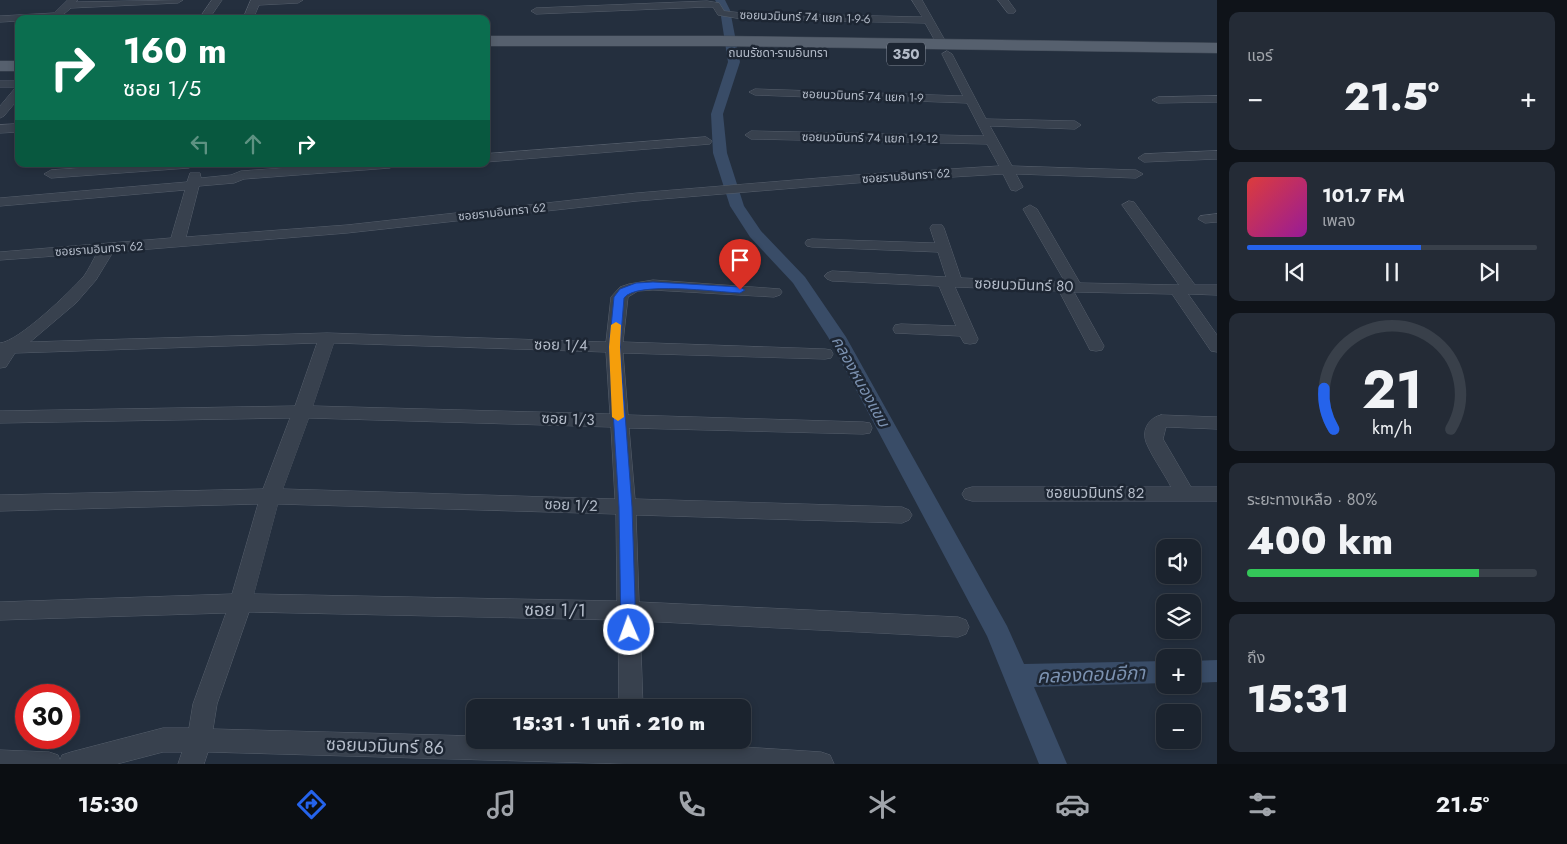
<!DOCTYPE html>
<html lang="th">
<meta charset="utf-8">
<style>
body{margin:0;font-family:Jost,"Noto Sans Thai",sans-serif;background:#242b36;color:#f1f3f6;height:100vh;display:flex;flex-direction:column;font-size:19px;white-space:nowrap}
*{box-sizing:border-box;margin:0}
p{font-size:16px;color:#a0a4aa}
.icon{flex:none;width:28px;height:28px;fill:none;stroke:currentColor;stroke-width:2;stroke-linecap:round;stroke-linejoin:round}
.map{position:relative;flex:1;overflow:hidden}
.drawer{display:flex;flex-direction:column;gap:12px;padding:12px;background:#0f1319;width:350px}
.drawer>*{flex:none}
.banner{position:absolute;left:15px;top:15px;width:475px;height:152px;border-radius:10px;box-shadow:0 2px 8px #0003,0 0 0 1px #39404a;background:#0b6e4f;color:#fff;overflow:hidden}
.fabs{position:absolute;left:1156px;top:539px;display:grid;gap:10px}
.fabs a{display:grid;place-items:center;width:45px;height:45px;border-radius:10px;background:#1b232e;box-shadow:0 2px 8px #0003,0 0 0 1px #39404a;font-size:25px}
.speed{position:absolute;left:15px;top:684px;display:flex;gap:10px;font-size:25px;font-weight:700;text-align:center}
.speed>*{display:grid;place-content:center;width:65px;height:65px;border-radius:50%;background:#1b232e;box-shadow:0 2px 8px #0003,0 0 0 1px #39404a;line-height:1}
.speed .limit{border:8px solid #d22;background:#fff;color:#111}
.pin{position:absolute;display:grid;place-items:center;width:42px;height:42px;color:#fff;margin:-51px -21px;border-radius:50% 50% 50% 0;rotate:-45deg;box-shadow:0 0 5px #0007}
.pin .icon{rotate:45deg}
.me{position:absolute;width:55px;margin:-28px;rotate:358deg;stroke-linejoin:round;filter:drop-shadow(0 0 4px #0008)}
.turn{display:flex;align-items:center;gap:18px;height:105px;padding:0 25px;font-size:22px}
.turn .icon{width:65px;height:65px;stroke-width:2.5}
.turn b{display:block;font-size:35px;line-height:42px}
.lanes{display:flex;align-items:center;height:48px;padding:0 25px;background:#0003;justify-content:center;gap:25px;direction:ltr}
.lanes .off{opacity:.35}
.big{font-size:38px;font-weight:800;line-height:1.1}
.drawer .tile{flex:1;display:flex;flex-direction:column;justify-content:center;gap:8px;min-width:0;padding:0 18px;border-radius:10px;background:#242b36}
.drawer .dial{align-items:center;gap:0}
.dial svg{height:130px;overflow:visible;fill:none;stroke:#39404a;stroke-width:7;stroke-linecap:round;text-anchor:middle}
.dial text{fill:#f1f3f6;stroke:none}
.song{display:flex;align-items:center;gap:15px}
.cover{width:60px;height:60px;border-radius:8px;background:linear-gradient(135deg,hsl(0 70% 55%),hsl(300 70% 35%))}
.played{height:5px;border-radius:2px;background:linear-gradient(90deg,#2563eb 60%,#39404a 60%)}
.keys{display:flex;justify-content:space-around;direction:ltr}
.heat{display:flex;justify-content:space-between;align-items:center;font-size:28px;direction:ltr}
.charge{height:8px;border-radius:4px;background:linear-gradient(90deg,#34c759 80%,#39404a 0)}
.trip{position:absolute;left:466px;top:699px;width:285px;height:50px;border-radius:10px;background:#1b232e;box-shadow:0 2px 8px #0003,0 0 0 1px #39404a;font-weight:800;line-height:50px;text-align:center}
.tabs{display:flex;height:80px;justify-content:space-around;align-items:center;background:#0b0e12;color:#a0a4aa}
.tabs .icon{width:35px;height:35px}
.tabs .active{color:#2563eb}
.tabs b{font-size:22px;color:#f1f3f6}
main{display:flex;flex:1;min-height:0}
.map>svg:first-child{display:block}
.lines{fill:none;stroke-linecap:round;stroke-linejoin:round}
.canal{fill:#394c67;fill-rule:evenodd}
.minor-casing{stroke:#565f6c;stroke-width:1}
.primary-casing{stroke:#414a57;stroke-width:1}
.minor{fill:#38414e;fill-rule:evenodd}
.primary{fill:#56606e;fill-rule:evenodd}
.route{fill:#2563eb;stroke:#184099}
.slow{fill:#f59e0b}
.labels{text-anchor:middle;stroke-width:5;stroke-linejoin:round;paint-order:stroke}
.far-street-label{font-size:12px;fill:#b4bcc9;stroke:#1d2633}
.shield{fill:#1d2633;stroke:#878f9c;stroke-width:1}
.shield-label{font-size:14px;font-weight:bold;fill:#b4bcc9}
.street-label{font-size:15px;fill:#b4bcc9;stroke:#1d2633}
.water-label{font-size:16px;font-style:italic;fill:#7c92b1;stroke:#1d2633}
.near-street-label{font-size:18px;fill:#b4bcc9;stroke:#1d2633}
.near-water-label{font-size:19px;font-style:italic;fill:#7c92b1;stroke:#1d2633}
</style>
<main>
<div class="map">
<svg width="1217" height="764" viewBox="0 0 1217 764">
<rect width="100%" height="100%" fill="#242f3e"/>
<g class="lines">
<path class="canal" d="M715,0H725L730,10L740,62L723,114L727,153L744,206L761,231L805,277L846,337L1007,626L1024,664L1165,661V683L1034,687L1067,764H1039L987,636L828,337L793,283L750,237L730,206L713,153L711,114L728,62L720,10Z
M1217,660V682L1192,683V661Z"/>
<g class="minor-casing">
<path id="minor" d="M68,0H78L76,2L183,0L178,3L71,8L58,19H19V21L0,22V16L54,13Z
M212,0H222L209,19H199Z
M251,0H303L298,3L259,5L253,19H243Z
M912,0H922L947,44L946,46H938L925,23L742,19L718,15L713,7H707L536,14L531,11L536,8L707,1L719,3L724,11L742,13L922,17Z
M998,0H1008L1016,11L1014,13H1008Z
M947,51L952,54L986,119L1075,121L1081,125L1075,129L990,126L1012,166L1136,170L1143,174L1136,178L1016,174L1023,187L1016,191L1011,190L1003,174L868,182L637,201L347,233L113,252L96,280L76,303L30,342L327,333L606,342L611,297L620,287L629,284L653,280L780,289L782,292L780,295L774,297L653,290L638,291L628,297L623,342L825,349L831,350L833,354L831,358L825,359L623,353L628,415L863,422L870,423L872,428L870,433L863,434L629,428L635,499L902,507L909,510L912,515L909,520L902,523L636,515L639,602L958,617L966,620L969,627L966,634L958,637L640,621L643,708H619L618,620L249,612L217,704L213,729L475,736V740H634L821,752L830,755L834,764H628L208,752L204,764H178L182,752H163L117,764H0V750L49,752L58,755L60,760L62,755L71,752L163,728H189L193,704L226,613L0,620V602L232,594L258,504L0,511V495L263,489L290,418L0,423V411L295,406L317,343L15,353L6,367L0,368V343C18,342 71,291 84,276C89,269 93,260 97,253L0,260V252L171,238L185,190L0,206V198L187,182L190,173H200L201,178L231,175L241,171L341,164H396L390,168L244,179L234,183L199,186L186,237L347,225L637,193L868,174L999,166L987,144L751,139L745,135L751,131L984,136L967,103L755,95L749,92L755,89L963,96L942,54ZM334,343L606,352L610,414L313,406ZM309,418L611,427L615,499L283,489ZM278,504L616,514L617,601L254,594Z
M0,81H19V98L4,116L0,118V106L16,87H0Z
M1217,96V102L1158,103L1152,100L1158,97Z
M19,124V132L0,133V125Z
M706,137L712,141L710,144L486,162V154Z
M1217,151V159L1144,162L1138,158L1144,154Z
M139,164H195L189,168L51,178L44,174L51,170Z
M1129,201L1134,202L1195,285H1217V295L1188,294L1217,335V352L1211,351L1172,294L1074,292L1104,346L1102,350L1096,351L1090,350L1088,346L1059,291L955,287L978,339L976,343L970,344L964,343L960,336L895,333L893,329L895,325L901,324L956,326L939,286L832,281L827,279L824,276L827,273L832,271L946,277L938,252L812,247L807,246L805,243L807,240L812,239L935,243L930,228L932,225H942L944,228L961,278L1065,282L1023,209L1030,205L1037,209L1080,283L1179,285L1122,205Z
M1217,214V222L1205,223L1198,219L1200,216Z
M1161,415L1217,417V429L1166,427L1163,439L1191,487H1217V501H972L965,499L962,494L965,489L972,487H1171C1166,476 1146,448 1145,438C1143,427 1151,417 1161,415Z"/>
</g>
<g class="primary-casing">
<path id="primary" d="M486,36H720L1217,43V53L720,46H486Z
M0,61H19V71H0Z"/>
</g>
<use href="#minor" class="minor"/>
<use href="#primary" class="primary"/>
</g>
<path class="route" d="M653,282L740,287L745,290L740,293C717,292 636,281 624,298L620,347L632,507L636,630L634,635L629,637L623,635L621,630L619,507L609,347L614,297L620,289L636,283Z"/>
<path class="slow" d="M616,322L621,325L620,347L624,417L618,421L612,417L609,347L611,325Z"/>
<g class="labels">
<g class="far-street-label">
<text transform="translate(805 17) rotate(2)" y="4">ซอยนวมินทร์ 74 แยก 1-9-6</text>
<text x="778" y="57">ถนนรัชดา-รามอินทรา</text>
<text transform="translate(863 96) rotate(2)" y="4">ซอยนวมินทร์ 74 แยก 1-9</text>
<text transform="translate(870 138) rotate(1)" y="4">ซอยนวมินทร์ 74 แยก 1-9-12</text>
<text transform="translate(906 176) rotate(-4)" y="4">ซอยรามอินทรา 62</text>
<text transform="translate(502 212) rotate(-6)" y="4">ซอยรามอินทรา 62</text>
<text transform="translate(99 249) rotate(-4)" y="4">ซอยรามอินทรา 62</text>
</g>
<rect class="shield" x="887" y="42.5" width="38" height="23" rx="4"/>
<g class="shield-label">
<text x="906" y="59">350</text>
</g>
<g class="street-label">
<text transform="translate(1024 285) rotate(2)" y="5">ซอยนวมินทร์ 80</text>
<text transform="translate(561 345) rotate(1)" y="5">ซอย 1/4</text>
<text transform="translate(568 419) rotate(2)" y="5">ซอย 1/3</text>
<text x="1095" y="498">ซอยนวมินทร์ 82</text>
<text transform="translate(571 505) rotate(2)" y="5">ซอย 1/2</text>
</g>
<g class="water-label">
<text transform="translate(861 381) rotate(61)" y="6">คลองหนองแขม</text>
</g>
<g class="near-street-label">
<text transform="translate(555 610) rotate(1)" y="6">ซอย 1/1</text>
<text transform="translate(385 746) rotate(2)" y="6">ซอยนวมินทร์ 86</text>
</g>
<g class="near-water-label">
<text transform="translate(1091 674) rotate(-2)" y="7">คลองดอนอีกา</text>
</g>
</g>
</svg>
<div class="fabs">
<a><svg class="icon" aria-label="sound" viewBox="0 0 24 24"><path d="M4 9h4l5-4v14l-5-4H4zM17 9q2 3 0 6"/></svg></a>
<a><svg class="icon" aria-label="layers" viewBox="0 0 24 24"><path d="M12 4l9 5-9 5-9-5zM3 14l9 5 9-5"/></svg></a>
<a>+</a>
<a>−</a>
</div>
<div class="speed"><div class="limit">30</div></div>
<div class="pin" style="left:740px;top:290px;background:#d93025"><svg class="icon" aria-label="arrive" viewBox="0 0 24 24"><path d="M6 21V4h12l-3 4 3 4H6"/></svg></div>
<svg class="me" style="left:629px;top:630px" viewBox="-20 -20 40 40"><circle r="17" fill="#2563eb" stroke="#fff" stroke-width="3"/><path d="M0-11L8 9 0 5-8 9z" fill="#fff"/></svg>
<div class="trip">15:31 · 1 นาที · 210 m</div>
<div class="banner">
<div class="turn"><svg class="icon" aria-label="right" viewBox="0 0 24 24"><path d="M7 20v-9h11M14 6l5 5-5 5"/></svg><div><b>160 m</b>ซอย 1/5</div></div>
<div class="lanes"><svg class="icon off" aria-label="left" viewBox="0 0 24 24"><path d="M17 20v-9H6M10 6l-5 5 5 5"/></svg><svg class="icon off" aria-label="ahead" viewBox="0 0 24 24"><path d="M12 20V5M6 11l6-6 6 6"/></svg><svg class="icon" aria-label="right" viewBox="0 0 24 24"><path d="M7 20v-9h11M14 6l5 5-5 5"/></svg></div>
</div>
</div>
<section class="drawer">
<div class="tile"><p>แอร์</p>
<div class="heat"><a>−</a><b class="big">21.5°</b><a>+</a></div>
</div>
<div class="tile">
<div class="song"><i class="cover"></i><div><b>101.7 FM</b><p>เพลง</p></div></div>
<div class="played"></div>
<div class="keys"><svg class="icon" aria-label="previous" viewBox="0 0 24 24"><path d="M18 5L8 12l10 7zM5 5v14"/></svg><svg class="icon" aria-label="pause" viewBox="0 0 24 24"><path d="M8 5v14M16 5v14"/></svg><svg class="icon" aria-label="next" viewBox="0 0 24 24"><path d="M6 5l10 7-10 7zM19 5v14"/></svg></div>
</div>
<div class="tile dial"><svg viewBox="0 0 100 80">
<path d="M14 69A42 42 0 1 1 86 69"/>
<path d="M14 69A42 42 0 0 1 8 44" stroke="#2563eb"/>
<text x="50" y="56" font-size="32" font-weight="700">21</text>
<text x="50" y="72" font-size="11">km/h</text>
</svg></div>
<div class="tile"><p>ระยะทางเหลือ · 80%</p><b class="big">400 km</b><div class="charge"></div></div>
<div class="tile"><p>ถึง</p><b class="big">15:31</b></div>
</section>
</main>
<nav class="tabs">
<b>15:30</b>
<svg class="icon active" aria-label="directions" viewBox="0 0 24 24"><path d="M12 3l9 9-9 9-9-9zM9 14v-3h6M13 9l2 2-2 2"/></svg>
<svg class="icon" aria-label="music" viewBox="0 0 24 24"><path d="M9 18V5l10-2v13"/><circle cx="6" cy="18" r="3"/><circle cx="16" cy="16" r="3"/></svg>
<svg class="icon" aria-label="phone" viewBox="0 0 24 24"><path d="M5 4h4l2 5-3 2q2 4 5 5l2-3 5 2v4C11 20 4 13 5 4z"/></svg>
<svg class="icon" aria-label="climate" viewBox="0 0 24 24"><path d="M12 3v18M4 7l16 10M4 17L20 7"/></svg>
<svg class="icon" aria-label="car" viewBox="0 0 24 24"><path d="M5 17H2v-5l4-1 3-4h7l3 4 3 1v5h-3M9 17h6M6 11h13"/><circle cx="7" cy="17" r="2"/><circle cx="17" cy="17" r="2"/></svg>
<svg class="icon" aria-label="filters" viewBox="0 0 24 24"><path d="M4 7h16M4 17h16"/><circle cx="9" cy="7" r="2"/><circle cx="15" cy="17" r="2"/></svg>
<b>21.5°</b>
</nav>
